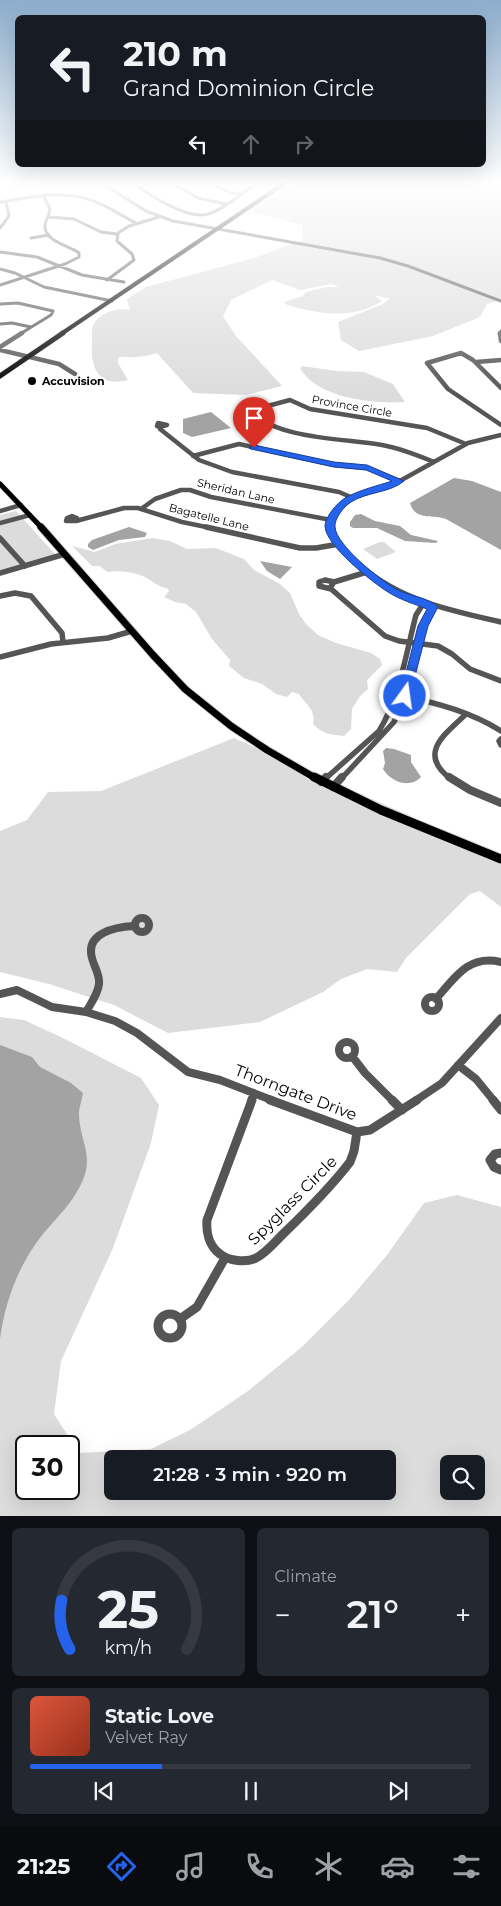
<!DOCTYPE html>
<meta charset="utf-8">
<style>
body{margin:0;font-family:Montserrat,sans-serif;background:#242831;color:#f1f3f6;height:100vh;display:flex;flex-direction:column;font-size:19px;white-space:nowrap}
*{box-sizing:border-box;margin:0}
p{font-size:16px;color:#9ea1a6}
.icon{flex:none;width:28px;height:28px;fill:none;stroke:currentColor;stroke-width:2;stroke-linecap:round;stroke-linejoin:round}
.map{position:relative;height:1516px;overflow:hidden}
.panel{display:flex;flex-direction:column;gap:12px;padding:12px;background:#0d0f14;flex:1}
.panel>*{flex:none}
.banner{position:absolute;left:15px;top:15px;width:471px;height:152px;border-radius:8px;box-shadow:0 5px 20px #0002;background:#171b24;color:#f1f3f6;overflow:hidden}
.fabs{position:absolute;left:440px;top:1455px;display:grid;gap:10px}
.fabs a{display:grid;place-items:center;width:45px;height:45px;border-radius:8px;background:#171b24;box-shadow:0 5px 20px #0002;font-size:25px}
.speed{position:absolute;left:15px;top:1435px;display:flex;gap:10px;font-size:25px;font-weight:700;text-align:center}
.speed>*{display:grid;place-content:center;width:65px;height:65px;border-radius:50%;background:#171b24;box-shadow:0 5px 20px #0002;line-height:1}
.speed .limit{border:2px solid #111;border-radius:8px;background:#fff;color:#111}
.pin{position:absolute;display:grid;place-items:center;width:42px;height:42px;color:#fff;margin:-51px -21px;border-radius:50% 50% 50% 0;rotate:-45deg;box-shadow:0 0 5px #0007}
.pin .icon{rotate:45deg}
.me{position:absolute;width:55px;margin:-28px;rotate:14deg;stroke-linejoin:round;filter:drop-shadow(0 0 4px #0008)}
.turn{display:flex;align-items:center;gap:18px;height:105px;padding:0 25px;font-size:22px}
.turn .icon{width:65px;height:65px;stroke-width:2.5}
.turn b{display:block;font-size:35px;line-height:42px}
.lanes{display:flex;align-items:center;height:48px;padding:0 25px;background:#0003;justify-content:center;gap:25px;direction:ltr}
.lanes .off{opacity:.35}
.big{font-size:38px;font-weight:600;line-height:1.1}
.panel .widget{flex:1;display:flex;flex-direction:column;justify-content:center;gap:8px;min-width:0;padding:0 18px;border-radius:8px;background:#242831}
.panel .dial{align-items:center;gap:0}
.dial svg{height:130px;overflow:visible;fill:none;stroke:#363941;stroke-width:7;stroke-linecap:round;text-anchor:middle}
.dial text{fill:#f1f3f6;stroke:none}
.song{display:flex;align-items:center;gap:15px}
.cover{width:60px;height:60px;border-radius:8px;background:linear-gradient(135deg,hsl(10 70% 55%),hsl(10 70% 35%))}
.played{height:5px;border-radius:2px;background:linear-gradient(90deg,#2563eb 30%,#363941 30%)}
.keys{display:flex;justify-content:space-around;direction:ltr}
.heat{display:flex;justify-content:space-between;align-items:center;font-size:28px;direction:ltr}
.panel .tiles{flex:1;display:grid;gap:12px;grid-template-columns:1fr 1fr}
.widget:last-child{grid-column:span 2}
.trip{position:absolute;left:104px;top:1450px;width:292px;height:50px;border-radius:8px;background:#171b24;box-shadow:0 5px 20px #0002;font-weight:600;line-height:50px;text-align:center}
.dock{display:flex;height:80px;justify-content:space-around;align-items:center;background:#090b0e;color:#9ea1a6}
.dock .icon{width:35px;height:35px}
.dock .selected{color:#2563eb}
.dock b{font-size:22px;color:#f1f3f6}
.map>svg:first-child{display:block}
.green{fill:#dcdcdc;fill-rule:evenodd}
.water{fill:#a3a3a3}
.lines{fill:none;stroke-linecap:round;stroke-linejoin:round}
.major-far3-casing{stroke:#dbdbdb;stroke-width:5}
.major-far2-casing{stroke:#dbdbdb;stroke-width:6}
.major-far1-casing{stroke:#dbdbdb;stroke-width:9}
.major-casing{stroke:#dbdbdb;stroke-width:11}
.minor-far4{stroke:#555;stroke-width:3}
.minor-far3{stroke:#555;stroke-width:4.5}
.minor-far2{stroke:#555;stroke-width:5.5}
.minor-far1{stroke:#555;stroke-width:8}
.minor{stroke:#555;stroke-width:9}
.major-far3{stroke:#000;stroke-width:4}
.major-far2{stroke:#000;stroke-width:5}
.major-far1{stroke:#000;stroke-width:7}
.major{stroke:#000;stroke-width:9}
.route{fill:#2563eb;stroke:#184099}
.poi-dot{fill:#000;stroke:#fff;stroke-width:2}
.labels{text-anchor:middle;stroke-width:4.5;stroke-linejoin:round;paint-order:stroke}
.far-poi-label{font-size:11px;font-weight:bold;fill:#000;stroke:#fff;text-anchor:start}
.far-street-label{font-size:11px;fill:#000;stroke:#fff}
.near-street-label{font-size:16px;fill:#000;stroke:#fff}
</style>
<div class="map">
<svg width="501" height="1516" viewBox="0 0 501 1516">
<rect width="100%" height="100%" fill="#fff"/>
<path class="green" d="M291,183H501V300L487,304L480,317L433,336L359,351L341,340L338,322L383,304L390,299L374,295L382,301C352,320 319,314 287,305L284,302L303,296L306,292L327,287H340L331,284L300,290L272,280L231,300L223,316L236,336L282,386L246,395L193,393L157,353C150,355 143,357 135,357C128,358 125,355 118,358V363L128,380C98,388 90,367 92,341C92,335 91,328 95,322C101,312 119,307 130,310L127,299L146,287L254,258L303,240L302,225L251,211Z
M302,366L337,371L364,372L393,384L405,402C373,404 316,398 300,368Z
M16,511L56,555L0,571V515Z
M153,538L170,541L187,549L216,548L244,559L254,570L280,584L290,593L299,614L306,624L318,635L336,643L371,653L380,659L382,665L367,680L368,689L360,696L352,709L351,729L344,736C332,735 322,734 313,724C316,709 306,705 299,694L292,692L287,697L276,694L262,684L244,678L229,666L230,660L212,639L196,612L186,604L175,602L164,597L169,591L167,588C158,587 152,581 145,577C134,572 118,570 108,572L99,566H92L72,546L95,552L115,544Z
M380,542H384L396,552L377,559L363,549Z
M234,738L501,856V907L480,891L470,894L406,958L397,972L367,969L341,979L323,992L260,1022L168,1033L114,1005L49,984L0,972V831L27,820L48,792L101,791Z
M0,1017L24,1020L63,1038L141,1078L159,1105L151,1143L113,1248L61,1361L54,1414L79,1453L151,1449L190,1430L248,1391L303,1346L349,1300L387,1255L424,1203L457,1195L501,1207V1516H0ZM26,1446H69V1489H26ZM112,1459H388V1491H112ZM449,1464H476V1491H449Z"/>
<path class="water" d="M211,412L231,428L192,437L183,433V419Z
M454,478L472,481L501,492V550L446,519C432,514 415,521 410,503Z
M361,514L375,521L400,526L411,535L438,541L436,543L405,541L377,528H353L350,526V522L355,515Z
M129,527L147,533L145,537L119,540L93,550L88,547V544L92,540Z
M260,561L292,567L280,579L267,571Z
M386,748L394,749L411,755V762L421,777C410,789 391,782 383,769L385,763L383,751Z
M0,1045L32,1057L40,1067L71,1083L83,1093C82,1099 80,1105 79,1111C78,1138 95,1155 82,1182C73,1203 57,1217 43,1234C19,1264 5,1301 0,1339Z"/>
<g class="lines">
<g class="major-far3-casing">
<path id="major-far3" d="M61,334L285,183"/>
</g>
<g class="major-far2-casing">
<path id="major-far2" d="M0,376L63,333
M0,484L42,528"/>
</g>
<g class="major-far1-casing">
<path id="major-far1" d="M41,527L153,655L185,689L231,726L267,750L317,779"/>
</g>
<g class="major-casing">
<path id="major" d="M314,777L381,810L501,859"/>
</g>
<path class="minor-far4" d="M101,183L146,211L173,221L380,258L408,266L501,301
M132,183C150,194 189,223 211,213C227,207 242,193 257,183
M172,183L198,198L226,204
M212,183L228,192L240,194
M0,202C28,198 60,190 88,199C105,204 120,215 136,223
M49,217L74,219L101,232L117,234
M0,228L9,216L6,202
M31,238L49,235
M0,252L37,257L82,275L124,282
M0,269L15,273L44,287L112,301
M107,280L134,260L132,254L117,241L118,233L129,226L159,217
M0,285L65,264L79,257V253C70,246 43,241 45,225C46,220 49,215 50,209L44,197
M0,304L18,303L53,311L51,315L20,334
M0,324L12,323L31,327
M499,334L501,331"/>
<path class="minor-far3" d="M500,333L501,341
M0,347L22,333
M0,350L59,364L75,374
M476,362L501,360
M501,388L473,360L461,353L427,363L448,389L501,425
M158,423L167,425L159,427L157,426Z
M161,427L160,429L199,460L232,472L339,492L353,498
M193,456L239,444L334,465L367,468L400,481
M434,462C417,455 400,448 382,445C342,438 280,440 249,411L290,400L310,409L427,428L466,444
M141,509L155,499L181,490H190L211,497L331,520
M0,511L21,505
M72,516L77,518L76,521H66L67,518Z
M76,521L124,508H138L182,522L211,528
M0,523L30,515
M331,528L332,518L335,513L352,498L398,482L468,443L501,435"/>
<path class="minor-far2" d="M206,527L300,548H316L339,544
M331,527C334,540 343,549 352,558C393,599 447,610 501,622
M0,538L25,566
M367,572L334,582L330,588L385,636L399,641L438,646L452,654L470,669L501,681
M0,573L65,554
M331,589L319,586V582L325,580L334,582
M0,596L15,593L31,596L62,633L63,642
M0,657L51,644L108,638L132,631
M395,695C431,701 470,711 501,731
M501,739L499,741L501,745
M325,779L379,731C400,697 406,653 416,615L423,604
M341,779L394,722L405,696L423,626L433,607
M451,779C417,754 444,735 465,715"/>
<path class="minor-far1" d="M449,777L470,790L501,803
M321,782L326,777
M333,787L342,777
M135 925a7 7 0 1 1 14 0a7 7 0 1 1-14 0Z
M0,994L17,990L52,1007L86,1012L115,1021L137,1033L188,1072L220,1080L274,1101
M425 1004a7 7 0 1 1 14 0a7 7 0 1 1-14 0Z
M436,999C455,977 469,954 501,962
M86,1012C91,1003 98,994 99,984C100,974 94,967 92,958C85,933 115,927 134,926
M339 1050a8 8 0 1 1 16 0a8 8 0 1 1-16 0Z
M352,1056L365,1073L393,1101
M458,1065L476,1079L494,1101
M251,1101L254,1093
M415,1101L442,1083L501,1018"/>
<path class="minor" d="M252,1100L207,1220C206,1232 209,1246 220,1254C229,1261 246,1263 256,1258C266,1253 275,1242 282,1235C306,1212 330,1188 350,1162L354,1151L357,1132
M270,1100L357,1132L370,1130L417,1100
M392,1100L402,1110
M493,1100L501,1110
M501,1153L495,1154L490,1160L494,1167L501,1170
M158 1326a12 12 0 1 1 24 0a12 12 0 1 1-24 0Z
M180,1319L197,1307L225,1258"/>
<use href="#major-far3" class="major-far3"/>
<use href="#major-far2" class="major-far2"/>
<use href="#major-far1" class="major-far1"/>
<use href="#major" class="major"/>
</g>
<linearGradient id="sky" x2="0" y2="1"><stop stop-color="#8cadcc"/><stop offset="0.46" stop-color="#fff"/><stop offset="1" stop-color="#fff" stop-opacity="0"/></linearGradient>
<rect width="501" height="396" fill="url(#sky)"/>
<path class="route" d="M254,445L334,462L367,465L404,481C390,493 366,492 351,502C344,506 334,519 335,527C336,545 380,580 396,589C408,596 428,597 438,607L428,626L409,699L405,700L400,696L418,626L427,609C415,604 400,600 388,592C372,582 325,545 325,526C325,517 337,503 345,498C359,490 377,486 392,481L366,470L334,467L251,449L249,448Z"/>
<circle class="poi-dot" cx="32" cy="381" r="5"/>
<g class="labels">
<g class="far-poi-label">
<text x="42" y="385">Accuvision</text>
</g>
<g class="far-street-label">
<text transform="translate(352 406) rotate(10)" y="4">Province Circle</text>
<text transform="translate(236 491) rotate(13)" y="4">Sheridan Lane</text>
<text transform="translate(209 517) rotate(14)" y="4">Bagatelle Lane</text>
</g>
<g class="near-street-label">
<text transform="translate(296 1092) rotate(21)" y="6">Thorngate Drive</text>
<text transform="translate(292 1200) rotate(-45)" y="6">Spyglass Circle</text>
</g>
</g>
</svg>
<div class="fabs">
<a><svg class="icon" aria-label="search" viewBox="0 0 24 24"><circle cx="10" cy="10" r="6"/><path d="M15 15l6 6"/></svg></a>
</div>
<div class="speed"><div class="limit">30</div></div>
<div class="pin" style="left:254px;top:448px;background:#d93025"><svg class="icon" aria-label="arrive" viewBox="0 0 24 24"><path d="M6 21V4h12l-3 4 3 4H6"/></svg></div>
<svg class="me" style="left:405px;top:696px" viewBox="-20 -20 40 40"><circle r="17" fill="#2563eb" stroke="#fff" stroke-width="3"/><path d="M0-11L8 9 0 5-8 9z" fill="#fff"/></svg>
<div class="trip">21:28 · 3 min · 920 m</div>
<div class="banner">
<div class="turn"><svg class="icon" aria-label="left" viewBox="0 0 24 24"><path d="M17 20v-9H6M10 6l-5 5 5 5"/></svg><div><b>210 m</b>Grand Dominion Circle</div></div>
<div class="lanes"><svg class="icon" aria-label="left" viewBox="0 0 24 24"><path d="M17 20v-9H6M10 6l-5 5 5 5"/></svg><svg class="icon off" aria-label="ahead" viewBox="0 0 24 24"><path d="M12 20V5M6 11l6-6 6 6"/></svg><svg class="icon off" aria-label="right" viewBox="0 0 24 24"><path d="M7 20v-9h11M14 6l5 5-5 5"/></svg></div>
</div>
</div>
<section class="panel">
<div class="tiles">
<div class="widget dial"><svg viewBox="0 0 100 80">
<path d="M14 69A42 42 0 1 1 86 69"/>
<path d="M14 69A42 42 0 0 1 9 39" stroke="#2563eb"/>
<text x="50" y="56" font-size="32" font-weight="700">25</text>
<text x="50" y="72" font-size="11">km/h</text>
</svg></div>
<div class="widget"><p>Climate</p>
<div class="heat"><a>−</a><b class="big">21°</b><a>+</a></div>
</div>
<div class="widget">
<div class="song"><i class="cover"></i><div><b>Static Love</b><p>Velvet Ray</p></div></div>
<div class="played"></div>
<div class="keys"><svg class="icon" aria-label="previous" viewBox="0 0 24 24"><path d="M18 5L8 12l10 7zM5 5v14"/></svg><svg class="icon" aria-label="pause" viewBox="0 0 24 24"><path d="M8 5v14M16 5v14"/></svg><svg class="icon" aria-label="next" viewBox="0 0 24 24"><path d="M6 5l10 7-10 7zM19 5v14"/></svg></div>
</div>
</div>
</section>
<nav class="dock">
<b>21:25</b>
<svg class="icon selected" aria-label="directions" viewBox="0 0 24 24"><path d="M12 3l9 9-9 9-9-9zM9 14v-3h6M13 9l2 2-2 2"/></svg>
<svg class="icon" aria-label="music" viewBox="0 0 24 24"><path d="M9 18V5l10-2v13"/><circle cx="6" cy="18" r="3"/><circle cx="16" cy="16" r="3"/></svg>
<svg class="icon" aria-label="phone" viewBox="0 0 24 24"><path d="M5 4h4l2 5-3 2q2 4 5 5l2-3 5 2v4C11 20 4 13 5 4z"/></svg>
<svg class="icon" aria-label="climate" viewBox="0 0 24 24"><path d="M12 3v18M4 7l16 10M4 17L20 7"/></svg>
<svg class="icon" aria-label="car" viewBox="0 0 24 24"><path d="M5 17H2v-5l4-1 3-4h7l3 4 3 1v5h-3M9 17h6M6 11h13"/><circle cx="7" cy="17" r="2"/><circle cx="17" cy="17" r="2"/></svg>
<svg class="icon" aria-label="filters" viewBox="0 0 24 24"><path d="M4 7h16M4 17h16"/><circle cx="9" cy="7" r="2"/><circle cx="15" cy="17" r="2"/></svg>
</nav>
